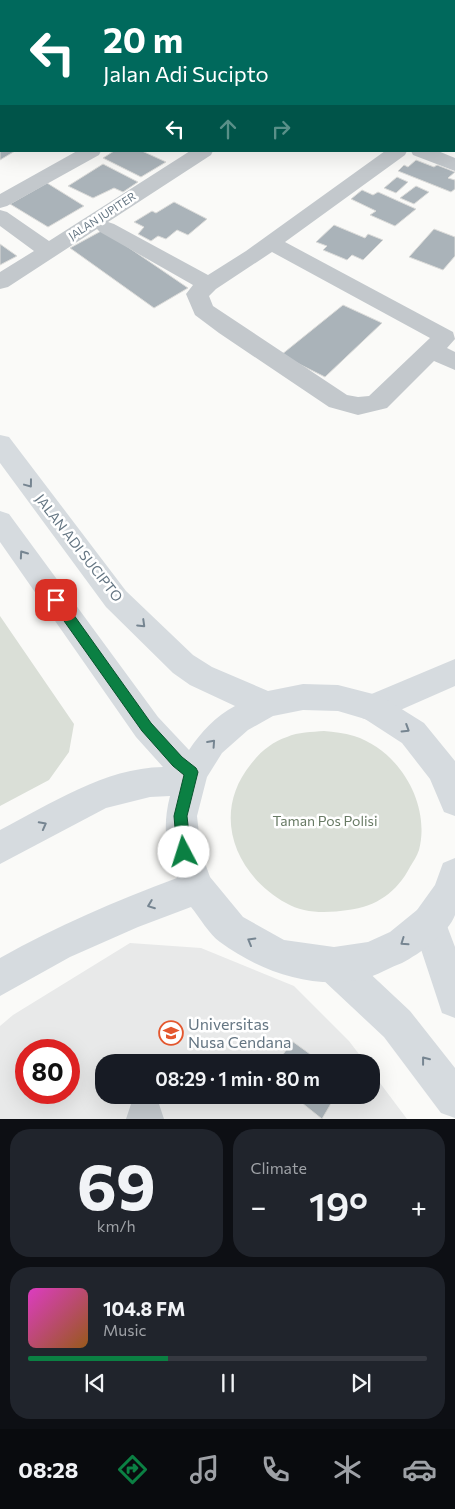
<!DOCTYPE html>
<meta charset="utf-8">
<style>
body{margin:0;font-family:Commissioner,sans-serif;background:#20242c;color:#f1f3f6;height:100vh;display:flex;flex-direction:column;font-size:19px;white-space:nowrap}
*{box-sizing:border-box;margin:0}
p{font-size:16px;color:#9ea1a6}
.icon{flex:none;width:28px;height:28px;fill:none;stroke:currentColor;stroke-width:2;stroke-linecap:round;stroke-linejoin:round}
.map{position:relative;height:1119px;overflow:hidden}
.panel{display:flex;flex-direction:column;gap:10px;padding:10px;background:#0d0f14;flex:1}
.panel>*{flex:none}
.banner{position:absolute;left:0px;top:0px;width:455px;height:152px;box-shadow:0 5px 20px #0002;background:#00695c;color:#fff;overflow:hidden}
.speed{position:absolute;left:15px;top:1039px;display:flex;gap:10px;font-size:25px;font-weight:700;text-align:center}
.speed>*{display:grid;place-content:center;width:65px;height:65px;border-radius:50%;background:#171b24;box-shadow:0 5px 20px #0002;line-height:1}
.speed .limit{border:8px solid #d22;background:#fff;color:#111}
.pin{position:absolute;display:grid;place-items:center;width:42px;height:42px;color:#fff;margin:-21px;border-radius:10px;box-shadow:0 2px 8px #0006}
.me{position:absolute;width:55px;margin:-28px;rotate:355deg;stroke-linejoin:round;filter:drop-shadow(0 0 4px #0008)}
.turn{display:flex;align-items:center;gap:18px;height:105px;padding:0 20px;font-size:22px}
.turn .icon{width:65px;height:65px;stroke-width:2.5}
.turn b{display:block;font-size:35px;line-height:42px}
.lanes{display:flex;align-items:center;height:48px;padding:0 20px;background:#0003;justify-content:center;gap:25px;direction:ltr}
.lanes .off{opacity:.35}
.big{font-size:38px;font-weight:600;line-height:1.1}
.panel .widget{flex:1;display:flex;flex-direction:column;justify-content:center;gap:8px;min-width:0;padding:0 18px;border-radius:20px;background:#20242c}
.panel .dial{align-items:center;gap:0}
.dial b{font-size:65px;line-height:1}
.song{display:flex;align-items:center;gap:15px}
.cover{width:60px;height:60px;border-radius:8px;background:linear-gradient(135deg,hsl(310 70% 55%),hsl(30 70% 35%))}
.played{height:5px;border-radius:2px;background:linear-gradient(90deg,#0b8043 35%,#363941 35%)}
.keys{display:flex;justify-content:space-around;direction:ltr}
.heat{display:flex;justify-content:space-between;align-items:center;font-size:28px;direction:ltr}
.panel .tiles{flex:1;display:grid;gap:10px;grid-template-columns:1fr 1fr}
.widget:last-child{grid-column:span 2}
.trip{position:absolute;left:95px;top:1054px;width:285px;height:50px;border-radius:20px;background:#171b24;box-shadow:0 5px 20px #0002;font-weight:600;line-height:50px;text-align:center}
.tabs{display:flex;height:80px;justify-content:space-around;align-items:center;background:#090b0e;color:#9ea1a6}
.tabs .icon{width:35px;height:35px}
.tabs .on{color:#0b8043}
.tabs b{font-size:22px;color:#f1f3f6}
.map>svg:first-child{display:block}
.built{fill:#e8e9e9;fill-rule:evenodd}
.green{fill:#dadfd7}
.building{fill:#aab3b9;stroke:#dcdcda}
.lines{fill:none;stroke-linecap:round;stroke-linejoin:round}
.minor{fill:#c3c8cc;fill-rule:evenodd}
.major{fill:#d6dbdf;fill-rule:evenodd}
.highway{fill:#d6dbdf;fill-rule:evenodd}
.oneway{stroke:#768591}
.route{fill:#0b8043;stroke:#07532c}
.labels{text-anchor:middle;stroke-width:5;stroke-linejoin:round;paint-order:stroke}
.far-street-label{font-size:11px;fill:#657683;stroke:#fff}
.street-label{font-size:14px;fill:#657683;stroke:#fff}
.park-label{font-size:14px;fill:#687a64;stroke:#fff}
.near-poi-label{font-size:16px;fill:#657683;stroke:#fff;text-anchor:start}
</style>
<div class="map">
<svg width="455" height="1119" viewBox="0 0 455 1119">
<rect width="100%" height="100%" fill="#fafaf8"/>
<path class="built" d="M130,943L201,948L294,986L349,1041L365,1062H104V1095H371V1071L407,1119H0V1026L13,1015ZM26,1050H69V1092H26Z"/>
<path class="green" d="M0,616L74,724L69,752L49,780L0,806Z
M324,731C334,732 344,733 354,736C399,750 431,804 419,850C417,856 413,862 410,867C397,892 376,907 348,910C328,913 304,914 286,903C234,874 211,813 251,764C260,752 272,742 287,737C298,732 312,732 324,731Z"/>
<path class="building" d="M0,142L1,151H15L0,160Z
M114,151H142L166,162L141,177L103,158Z
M416,160L434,167L437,165L455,172L448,178L455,180V189L451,192L398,171L404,165L408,167Z
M103,164L138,182L123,192L114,188L93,198L68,186Z
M397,177L408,182L396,193L384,188Z
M47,183L84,206L48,227L10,204Z
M416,186L429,192L414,204L400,198Z
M362,190L373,195L378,192L416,209L395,226L370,215L376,211L351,199Z
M174,202L207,219L188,235L177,230L166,239L158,236L151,241L138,234L144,227L134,222L152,211L156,213Z
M334,225L365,238L368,234L383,240L363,260L352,255L347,260L323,250L327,246L316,242Z
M434,229L455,237V256L443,270L409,257Z
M103,230L188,288L154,308L70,248Z
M0,244L17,256L0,265Z
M343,305L382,323L325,377L281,355Z
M292,1041L321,1062H278Z
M292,1095H336L322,1119Z"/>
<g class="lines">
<path class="minor" d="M0,0H13L14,1H1V5Z
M159,0H178L179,1H160Z
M0,68H1V79H0Z
M455,104V116L454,117V105Z
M77,151H101L99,155L7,206L0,208V194Z
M190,151H213L211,155L108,222L114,224L208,275L246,251L385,151H407L405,155L285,242L453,332L455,339L447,348L455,352V370L434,361L387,408L358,415L329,407L219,333L195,315L186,294L193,285L100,232L97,229L8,287L0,289V272L34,251L0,226V210L7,212L49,241ZM272,252L430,338L369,396L358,397L347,395L213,306L209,296L216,289Z
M411,151H438L455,158V171L413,155Z
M145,1099L159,1104L164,1119H126L131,1104Z"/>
<path class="major" d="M455,659V686L373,722L362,718L358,708L362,698Z
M429,905L441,910L455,947V1018L442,1013L412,922L417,910Z
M334,947L347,952L410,1011L455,1068V1118L441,1113L384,1037L321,978L316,965L321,952Z"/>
<path class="highway" d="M0,435L9,437L126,591L193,655L212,667L268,691L303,684L338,685L373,694L384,698L424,723L455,761V816L444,812L430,779L402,743L365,719L338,711L303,710L273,716L248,730L222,753L207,777L197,816L201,852L210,877L243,917L284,940L334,947L368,942L390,932L417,910L435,885L443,863L455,858C455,870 455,906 455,915C448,934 419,954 402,963C391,967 381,973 370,977C319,992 262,973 220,942C209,934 200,918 191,907L138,927L70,957L0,996V958C57,926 115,901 177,878C166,848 162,828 170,796L150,797L106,808L0,864V830C51,804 104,768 163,767L136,737L0,542V511L9,514L158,717L189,750C201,732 216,716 235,706L190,685L173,673L106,607L0,463Z"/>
</g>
<defs><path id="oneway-chevron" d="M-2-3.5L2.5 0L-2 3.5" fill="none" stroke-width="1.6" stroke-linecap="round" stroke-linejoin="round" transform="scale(1.25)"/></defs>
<g class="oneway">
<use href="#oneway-chevron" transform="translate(29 484) rotate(53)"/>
<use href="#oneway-chevron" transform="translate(23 554) rotate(-125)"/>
<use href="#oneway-chevron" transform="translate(142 624) rotate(44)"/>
<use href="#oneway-chevron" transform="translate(406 729) rotate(32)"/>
<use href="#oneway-chevron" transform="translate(212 743) rotate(-48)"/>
<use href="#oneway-chevron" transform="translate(43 825) rotate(-28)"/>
<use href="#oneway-chevron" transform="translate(151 905) rotate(159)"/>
<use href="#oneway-chevron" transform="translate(251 941) rotate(-150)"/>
<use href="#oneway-chevron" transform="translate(404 942) rotate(145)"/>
<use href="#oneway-chevron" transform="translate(425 1060) rotate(-128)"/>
</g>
<path class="route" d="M56,596L61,597L151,723L182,757L196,768L198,772L187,816L191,852L189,857L184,859L179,857L177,852L174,816L184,775L173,766L142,731L52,604L51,600L52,597Z"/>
<defs>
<g id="university-ring" transform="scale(1.25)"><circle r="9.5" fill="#fff" stroke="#e4572e" stroke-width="1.5"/><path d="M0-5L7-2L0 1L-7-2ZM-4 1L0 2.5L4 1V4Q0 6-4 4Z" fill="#e4572e"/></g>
</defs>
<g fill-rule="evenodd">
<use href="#university-ring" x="171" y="1033"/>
</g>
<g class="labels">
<g class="far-street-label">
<text transform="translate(102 216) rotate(-33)" y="4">JALAN JUPITER</text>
</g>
<g class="street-label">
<text transform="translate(79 548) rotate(52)" y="5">JALAN ADI SUCIPTO</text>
</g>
<g class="park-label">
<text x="325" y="826">Taman Pos Polisi</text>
</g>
<g class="near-poi-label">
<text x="188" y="1030">Universitas<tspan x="188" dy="18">Nusa Cendana</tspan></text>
</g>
</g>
</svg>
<div class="speed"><div class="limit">80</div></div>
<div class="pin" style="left:56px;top:600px;background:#d93025"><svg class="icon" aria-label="arrive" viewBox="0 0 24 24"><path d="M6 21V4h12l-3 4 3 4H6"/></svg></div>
<svg class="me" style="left:184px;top:852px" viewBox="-20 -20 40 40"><circle r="19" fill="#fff"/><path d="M0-13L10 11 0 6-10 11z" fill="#0b8043"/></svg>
<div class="trip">08:29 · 1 min · 80 m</div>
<div class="banner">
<div class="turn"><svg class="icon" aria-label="left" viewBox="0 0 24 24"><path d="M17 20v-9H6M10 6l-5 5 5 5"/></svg><div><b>20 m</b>Jalan Adi Sucipto</div></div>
<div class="lanes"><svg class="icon" aria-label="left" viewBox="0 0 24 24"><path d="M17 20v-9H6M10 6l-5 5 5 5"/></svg><svg class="icon off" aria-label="ahead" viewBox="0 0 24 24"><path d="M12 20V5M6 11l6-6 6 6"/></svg><svg class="icon off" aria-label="right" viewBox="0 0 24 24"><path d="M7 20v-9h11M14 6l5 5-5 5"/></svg></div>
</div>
</div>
<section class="panel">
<div class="tiles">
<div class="widget dial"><b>69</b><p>km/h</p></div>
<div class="widget"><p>Climate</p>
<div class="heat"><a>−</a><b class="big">19°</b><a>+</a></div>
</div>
<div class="widget">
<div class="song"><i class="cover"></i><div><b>104.8 FM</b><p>Music</p></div></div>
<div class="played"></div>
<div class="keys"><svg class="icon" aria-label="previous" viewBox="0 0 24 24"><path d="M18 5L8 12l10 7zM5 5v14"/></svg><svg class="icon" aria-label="pause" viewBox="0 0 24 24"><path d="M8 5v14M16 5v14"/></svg><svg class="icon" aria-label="next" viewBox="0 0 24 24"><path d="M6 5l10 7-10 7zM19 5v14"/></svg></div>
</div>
</div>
</section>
<nav class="tabs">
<b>08:28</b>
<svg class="icon on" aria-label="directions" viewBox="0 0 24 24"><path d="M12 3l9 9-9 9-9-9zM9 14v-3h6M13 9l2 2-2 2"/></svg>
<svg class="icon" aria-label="music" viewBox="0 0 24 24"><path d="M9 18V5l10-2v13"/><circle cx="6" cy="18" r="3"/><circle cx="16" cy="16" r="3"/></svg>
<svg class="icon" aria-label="phone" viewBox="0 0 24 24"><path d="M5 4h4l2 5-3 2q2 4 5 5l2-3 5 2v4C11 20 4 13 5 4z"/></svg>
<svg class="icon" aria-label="climate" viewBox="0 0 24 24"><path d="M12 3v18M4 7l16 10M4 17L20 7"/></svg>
<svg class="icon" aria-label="car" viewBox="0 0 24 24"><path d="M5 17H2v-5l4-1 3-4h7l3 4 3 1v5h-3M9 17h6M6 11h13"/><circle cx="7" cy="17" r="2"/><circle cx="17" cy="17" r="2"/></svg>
</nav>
